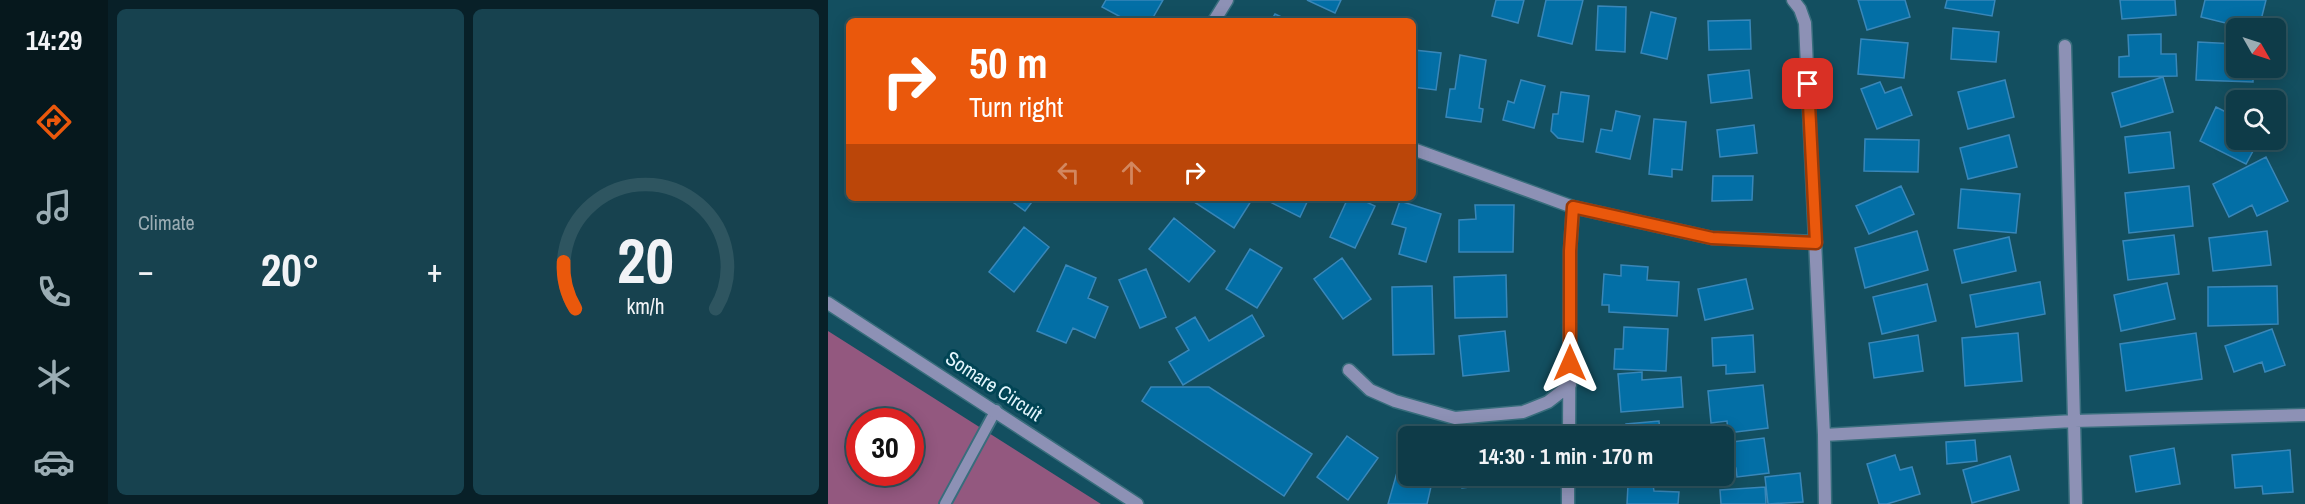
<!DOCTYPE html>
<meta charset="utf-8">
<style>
body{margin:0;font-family:"Archivo Narrow",sans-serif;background:#17424f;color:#f1f3f6;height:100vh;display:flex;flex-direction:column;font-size:22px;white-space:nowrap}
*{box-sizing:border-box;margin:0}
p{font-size:20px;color:#9badb4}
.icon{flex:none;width:33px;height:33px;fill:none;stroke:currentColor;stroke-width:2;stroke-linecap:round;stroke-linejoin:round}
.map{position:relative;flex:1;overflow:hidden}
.details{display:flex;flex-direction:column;gap:9px;padding:9px;background:#082028;width:720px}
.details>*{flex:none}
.guide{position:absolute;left:18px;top:18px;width:570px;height:183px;border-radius:9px;box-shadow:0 3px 15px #0003,0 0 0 2px #2e5560;background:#ea580c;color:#fff;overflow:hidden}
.needle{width:39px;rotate:129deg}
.tools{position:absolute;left:1398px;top:18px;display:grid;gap:12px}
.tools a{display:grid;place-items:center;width:60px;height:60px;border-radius:9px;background:#0e3b48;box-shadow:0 3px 15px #0003,0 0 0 2px #2e5560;font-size:30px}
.speed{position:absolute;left:18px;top:408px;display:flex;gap:12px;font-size:30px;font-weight:700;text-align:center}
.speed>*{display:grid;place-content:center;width:78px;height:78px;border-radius:50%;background:#0e3b48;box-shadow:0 3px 15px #0003,0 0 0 2px #2e5560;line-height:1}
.speed .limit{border:9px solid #d22;background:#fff;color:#111}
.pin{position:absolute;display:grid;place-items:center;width:51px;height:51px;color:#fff;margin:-26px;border-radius:12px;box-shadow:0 3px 9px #0006}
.me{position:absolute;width:66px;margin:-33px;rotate:0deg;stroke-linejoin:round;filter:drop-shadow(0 0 4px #0008)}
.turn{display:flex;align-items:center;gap:21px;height:126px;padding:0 24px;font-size:27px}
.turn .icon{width:78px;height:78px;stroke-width:2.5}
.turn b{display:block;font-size:42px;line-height:51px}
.lanes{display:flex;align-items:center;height:57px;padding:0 24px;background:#0003;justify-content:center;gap:30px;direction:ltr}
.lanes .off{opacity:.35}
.big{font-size:45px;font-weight:700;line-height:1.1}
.details .widget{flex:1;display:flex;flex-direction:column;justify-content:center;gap:9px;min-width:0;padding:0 21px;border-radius:9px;background:#17424f}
.details .dial{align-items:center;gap:0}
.dial svg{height:156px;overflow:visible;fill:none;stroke:#2e5560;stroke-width:7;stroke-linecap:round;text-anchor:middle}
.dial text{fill:#f1f3f6;stroke:none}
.heat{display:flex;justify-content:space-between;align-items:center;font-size:33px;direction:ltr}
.details .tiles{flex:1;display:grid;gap:9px;grid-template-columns:repeat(2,1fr)}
.trip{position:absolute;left:570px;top:426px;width:336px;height:60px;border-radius:9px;background:#0e3b48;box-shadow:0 3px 15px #0003,0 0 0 2px #2e5560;font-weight:700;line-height:60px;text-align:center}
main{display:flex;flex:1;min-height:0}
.menu{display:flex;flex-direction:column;width:108px;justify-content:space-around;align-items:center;background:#06181d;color:#9badb4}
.menu .icon{width:42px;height:42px}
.menu .current{color:#ea580c}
.menu b{font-size:27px;color:#f1f3f6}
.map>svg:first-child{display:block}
.green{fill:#93587f;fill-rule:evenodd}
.building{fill:#036fa6;stroke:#3987b9;stroke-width:1.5}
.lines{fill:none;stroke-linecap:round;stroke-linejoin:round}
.service-casing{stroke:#386d7c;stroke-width:14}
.minor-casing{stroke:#386d7c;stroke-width:15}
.tertiary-casing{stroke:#386d7c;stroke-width:15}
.service{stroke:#8d91b5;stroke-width:10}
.minor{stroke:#8d91b5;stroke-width:12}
.tertiary{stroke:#8d91b5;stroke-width:12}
.route-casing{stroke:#983908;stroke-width:15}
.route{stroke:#ea580c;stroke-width:10}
.labels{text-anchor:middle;stroke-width:6;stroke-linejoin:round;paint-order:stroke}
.street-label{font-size:20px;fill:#e3f6fd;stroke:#014454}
</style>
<main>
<nav class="menu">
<b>14:29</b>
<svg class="icon current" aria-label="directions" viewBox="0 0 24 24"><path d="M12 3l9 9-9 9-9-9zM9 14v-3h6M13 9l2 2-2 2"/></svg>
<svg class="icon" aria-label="music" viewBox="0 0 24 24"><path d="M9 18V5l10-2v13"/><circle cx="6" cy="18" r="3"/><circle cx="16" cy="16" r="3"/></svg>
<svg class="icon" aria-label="phone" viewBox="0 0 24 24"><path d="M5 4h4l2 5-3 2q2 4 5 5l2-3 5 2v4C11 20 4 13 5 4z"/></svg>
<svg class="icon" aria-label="climate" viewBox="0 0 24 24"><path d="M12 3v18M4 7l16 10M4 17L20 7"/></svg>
<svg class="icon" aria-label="car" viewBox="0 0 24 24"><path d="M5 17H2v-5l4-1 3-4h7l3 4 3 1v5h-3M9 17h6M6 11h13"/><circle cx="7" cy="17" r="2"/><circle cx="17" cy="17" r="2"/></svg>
</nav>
<section class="details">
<div class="tiles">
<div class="widget"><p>Climate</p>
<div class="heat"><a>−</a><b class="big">20°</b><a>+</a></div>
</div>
<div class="widget dial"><svg viewBox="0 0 100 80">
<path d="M14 69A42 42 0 1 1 86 69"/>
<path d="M14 69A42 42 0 0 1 8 45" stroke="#ea580c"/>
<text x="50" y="56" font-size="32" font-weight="700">20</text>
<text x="50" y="72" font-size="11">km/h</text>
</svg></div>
</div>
</section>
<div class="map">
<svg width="1477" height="504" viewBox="0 0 1477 504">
<rect width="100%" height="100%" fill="#134f60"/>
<path class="green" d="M0,331L246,487L273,504H0ZM32,422H82V472H32Z"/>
<path class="building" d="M278,0H335L323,21H300L274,7Z
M479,0H513L507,13Z
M668,0H696L690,23L664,16Z
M718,0H755L744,44L710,36Z
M1030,0H1077L1082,17L1039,30Z
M1119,0H1167L1164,16L1117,8Z
M1292,0H1347L1348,15L1294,19Z
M1377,0H1438L1431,28H1418L1373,17Z
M770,6L798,7L797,52L768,50Z
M823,12L848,18L839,59L813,53Z
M447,14L462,21H443Z
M922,20L923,49L881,50L880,21Z
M1125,28L1171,32L1168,62L1123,59Z
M1333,34V54H1348L1349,76L1291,77V57L1301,56L1300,35Z
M1033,39L1080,43L1076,78L1030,74Z
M1370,42L1408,44V68H1425V82L1368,80Z
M586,50L613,53L608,90L585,87Z
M632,55L658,60L651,108L655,109L653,122L618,117L622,89H627Z
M921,70L924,98L883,103L880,75Z
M1335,77L1345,112L1293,127L1284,93Z
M693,80L717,86L706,128L675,120L680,101L686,103Z
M1177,80L1186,117L1140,129L1130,92Z
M1052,82L1057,93L1073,87L1084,115L1049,129L1033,89Z
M733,92L761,96L755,142L730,138L723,131L725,114H730Z
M1388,107L1408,117V140H1431L1418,164L1372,141Z
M788,111L812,116L802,159L768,152L773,129L784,131Z
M826,119L858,122L854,170L844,169V177L821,174Z
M926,125L929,153L892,157L889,130Z
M1342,132L1346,168L1301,173L1297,137Z
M1181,135L1189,167L1140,179L1132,148Z
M1037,139L1091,140L1090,172L1036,171Z
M1438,157L1460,201L1429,216L1424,205L1401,217L1385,184Z
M885,176H925L924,200L884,201Z
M1073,186L1086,214L1041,234L1028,206Z
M1361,186L1365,226L1301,233L1297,193Z
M1133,189L1192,194L1188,233L1130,228Z
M179,198H207L197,211Z
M360,198H425L406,228Z
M442,198H481L472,217L440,201Z
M520,198H530L547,206L527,248L502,237Z
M572,201L613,214L598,262L571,254L578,228L564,224Z
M647,205H686L685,252H631V220L648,219Z
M346,218L387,251L361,282L321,249Z
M196,227L221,247L186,292L161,272Z
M1089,231L1100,270L1037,288L1027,248Z
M1439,231L1443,265L1385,271L1381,238Z
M1346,235L1351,274L1300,280L1295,241Z
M1181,237L1188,271L1134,283L1126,250Z
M422,249L454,268L429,308L398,289Z
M514,258L543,299L515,319L486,279Z
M238,265L268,278L260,298L280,307L267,338L245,328L238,343L209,331Z
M793,265L820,267L819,280L851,282L849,316L781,312V305H774L776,274L793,276Z
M318,269L338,317L312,328L291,280Z
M678,275L679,317L627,318L626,277Z
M918,279L925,309L877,320L870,289Z
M1212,282L1217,314L1148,327L1142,295Z
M1339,283L1347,319L1293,331L1286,295Z
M1099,284L1108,321L1054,334L1045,297Z
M604,286L606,354L565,355L564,287Z
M1449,286L1450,324L1380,326V287Z
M424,315L436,336L355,385L341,362L361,350L348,328L367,317L381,341Z
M796,327L840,329L838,371L786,369L787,349H795Z
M1444,329L1457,365L1437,372L1434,362L1406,372L1397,346Z
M677,331L681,371L635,376L631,336Z
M1190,333L1194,381L1137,386L1134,338Z
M1368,333L1374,379L1298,391L1292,344Z
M925,335L927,372L898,374V365L885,366L884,338Z
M1090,335L1095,371L1046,378L1041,343Z
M814,372V380L853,377L855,407L793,412L790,374Z
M935,385L940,428L900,433L899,421L883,423L880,391Z
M323,387H381L484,454L456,496L314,401Z
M831,421L832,433L851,431V436H799L798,424Z
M519,436L550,458L520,500L489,477Z
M936,438L941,473L909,477L908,468L899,469L896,443Z
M1147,440L1149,461L1119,464L1118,442Z
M1346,448L1352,484L1308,492L1302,456Z
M1462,450L1465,492L1435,494L1434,486L1407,488L1404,455Z
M1067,455L1072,470L1084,467L1092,494L1059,504H1051L1039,464Z
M1182,456L1191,490L1144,503L1135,470Z
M570,469L580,472V476L605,478L599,504H560Z
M972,473L975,502L940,504L937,477Z
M632,476H683V482L634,488Z
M800,485H825L826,491L851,492L850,504H799Z
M937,487L938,504H893L892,490Z"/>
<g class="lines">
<g class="service-casing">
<path id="service" d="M117,504L168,410"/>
</g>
<g class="minor-casing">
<path id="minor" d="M965,0L972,9L977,23L996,435L997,504
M386,21L399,0
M1237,46L1248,504
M585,149L745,207L742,251L741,436
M745,207L884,238L988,242
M521,370L542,390L567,401L627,418L695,412L720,402L742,385
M996,435L1246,421L1477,415
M740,504V476"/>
</g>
<g class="tertiary-casing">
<path id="tertiary" d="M0,303L309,504"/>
</g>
<use href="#service" class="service"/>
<use href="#minor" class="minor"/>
<use href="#tertiary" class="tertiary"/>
</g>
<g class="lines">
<g class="route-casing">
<path id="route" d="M742,363V251L745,207L884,238L988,243L980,84"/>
</g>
<use href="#route" class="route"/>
</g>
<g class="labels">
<g class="street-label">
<text transform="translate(166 386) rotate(33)" y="7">Somare Circuit</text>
</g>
</g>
</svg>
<div class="tools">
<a><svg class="needle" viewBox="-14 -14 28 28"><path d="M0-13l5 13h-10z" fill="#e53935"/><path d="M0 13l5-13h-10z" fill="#9badb4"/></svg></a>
<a><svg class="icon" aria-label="search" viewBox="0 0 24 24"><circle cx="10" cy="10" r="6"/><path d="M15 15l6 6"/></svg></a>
</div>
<div class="speed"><div class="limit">30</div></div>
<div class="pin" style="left:980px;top:84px;background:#d93025"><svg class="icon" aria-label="arrive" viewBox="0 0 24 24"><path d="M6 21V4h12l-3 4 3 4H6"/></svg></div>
<svg class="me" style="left:742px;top:363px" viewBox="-20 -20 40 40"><path d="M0-17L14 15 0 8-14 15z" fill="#ea580c" stroke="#fff" stroke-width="4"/></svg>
<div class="trip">14:30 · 1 min · 170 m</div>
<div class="guide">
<div class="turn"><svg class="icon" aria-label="right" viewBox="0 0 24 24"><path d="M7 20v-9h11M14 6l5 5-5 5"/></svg><div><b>50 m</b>Turn right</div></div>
<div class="lanes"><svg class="icon off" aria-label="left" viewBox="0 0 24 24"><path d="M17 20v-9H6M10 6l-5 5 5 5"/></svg><svg class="icon off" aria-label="ahead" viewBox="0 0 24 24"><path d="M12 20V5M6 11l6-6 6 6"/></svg><svg class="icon" aria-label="right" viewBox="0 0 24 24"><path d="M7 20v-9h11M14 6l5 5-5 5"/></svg></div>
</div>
</div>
</main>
